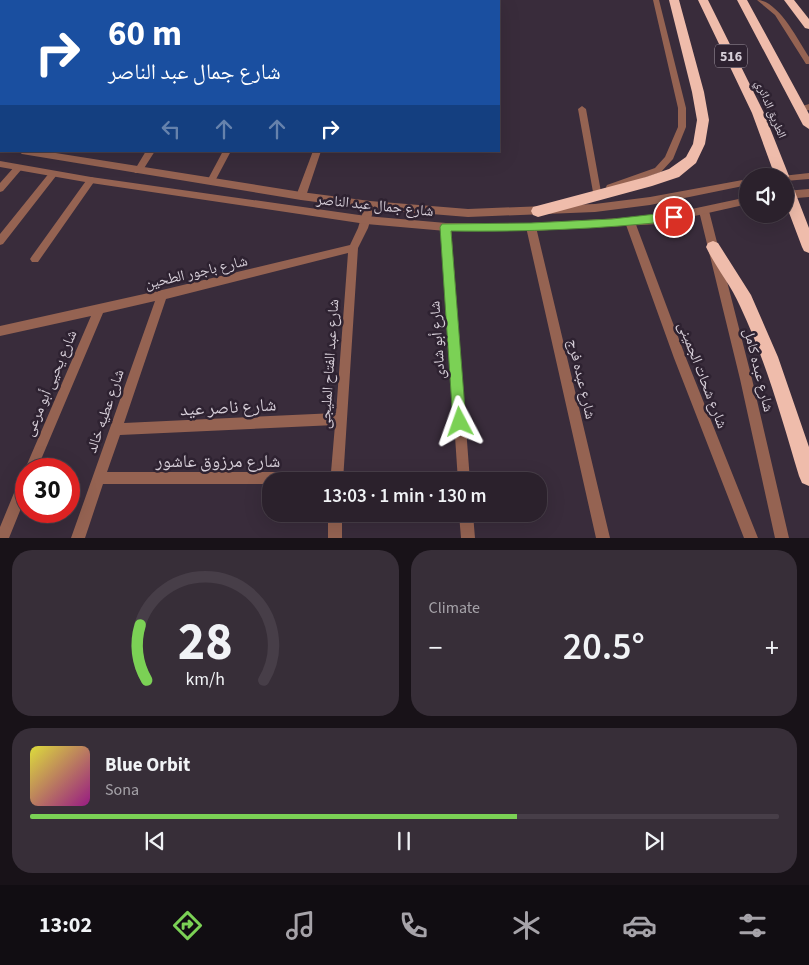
<!DOCTYPE html>
<meta charset="utf-8">
<style>
body{margin:0;font-family:"Source Sans 3","Noto Naskh Arabic",sans-serif;background:#372e38;color:#f1f3f6;height:100vh;display:flex;flex-direction:column;font-size:19px;white-space:nowrap}
*{box-sizing:border-box;margin:0}
p{font-size:16px;color:#a6a3a9}
.icon{flex:none;width:28px;height:28px;fill:none;stroke:currentColor;stroke-width:2;stroke-linecap:round;stroke-linejoin:round}
.map{position:relative;height:538px;overflow:hidden}
.sheet{display:flex;flex-direction:column;gap:12px;padding:12px;background:#181218;flex:1}
.sheet>*{flex:none}
.top-card{position:absolute;left:0px;top:0px;width:500px;height:152px;box-shadow:0 5px 20px #0002,0 0 0 1px #473e48;background:#1a4fa0;color:#fff;overflow:hidden}
.tools{position:absolute;left:739px;top:168px;display:grid;gap:10px}
.tools a{display:grid;place-items:center;width:55px;height:55px;border-radius:50%;background:#2b212c;box-shadow:0 5px 20px #0002,0 0 0 1px #473e48;font-size:25px}
.speed{position:absolute;left:15px;top:458px;display:flex;gap:10px;font-size:25px;font-weight:700;text-align:center}
.speed>*{display:grid;place-content:center;width:65px;height:65px;border-radius:50%;background:#2b212c;box-shadow:0 5px 20px #0002,0 0 0 1px #473e48;line-height:1}
.speed .limit{border:8px solid #d22;background:#fff;color:#111}
.pin{position:absolute;display:grid;place-items:center;width:42px;height:42px;color:#fff;margin:-21px;border:2px solid #fff;border-radius:50%;box-shadow:0 1px 5px #0007}
.me{position:absolute;width:55px;margin:-28px;rotate:356deg;stroke-linejoin:round;filter:drop-shadow(0 0 4px #0008)}
.turn{display:flex;align-items:center;gap:18px;height:105px;padding:0 25px;font-size:22px}
.turn .icon{width:65px;height:65px;stroke-width:2.5}
.turn b{display:block;font-size:35px;line-height:42px}
.lanes{display:flex;align-items:center;height:48px;padding:0 25px;background:#0003;justify-content:center;gap:25px;direction:ltr}
.lanes .off{opacity:.35}
.big{font-size:38px;font-weight:600;line-height:1.1}
.sheet .card{flex:1;display:flex;flex-direction:column;justify-content:center;gap:8px;min-width:0;padding:0 18px;border-radius:20px;background:#372e38}
.sheet .dial{align-items:center;gap:0}
.dial svg{height:130px;overflow:visible;fill:none;stroke:#473e48;stroke-width:7;stroke-linecap:round;text-anchor:middle}
.dial text{fill:#f1f3f6;stroke:none}
.song{display:flex;align-items:center;gap:15px}
.cover{width:60px;height:60px;border-radius:8px;background:linear-gradient(135deg,hsl(60 70% 55%),hsl(310 70% 35%))}
.played{height:5px;border-radius:2px;background:linear-gradient(90deg,#7bd155 65%,#473e48 65%)}
.keys{display:flex;justify-content:space-around;direction:ltr}
.heat{display:flex;justify-content:space-between;align-items:center;font-size:28px;direction:ltr}
.sheet .tiles{flex:1;display:grid;gap:12px;grid-template-columns:1fr 1fr}
.card:last-child{grid-column:span 2}
.trip{position:absolute;left:262px;top:472px;width:285px;height:50px;border-radius:20px;background:#2b212c;box-shadow:0 5px 20px #0002,0 0 0 1px #473e48;font-weight:600;line-height:50px;text-align:center}
.tab-bar{display:flex;height:80px;justify-content:space-around;align-items:center;background:#110d12;color:#a6a3a9}
.tab-bar .icon{width:35px;height:35px}
.tab-bar .current{color:#7bd155}
.tab-bar b{font-size:22px;color:#f1f3f6}
.map>svg:first-child{display:block}
.lines{fill:none;stroke-linecap:round;stroke-linejoin:round}
.service{fill:#956352;fill-rule:evenodd}
.minor{fill:#956352;fill-rule:evenodd}
.tertiary{fill:#956352;fill-rule:evenodd}
.motorway{fill:#efbcab;fill-rule:evenodd}
.route{fill:#7bd155;stroke:#508837}
.labels{text-anchor:middle;stroke-width:5;stroke-linejoin:round;paint-order:stroke}
.far-street-label{font-size:12px;fill:#d6ced8;stroke:#2e2231}
.shield{fill:#2e2231;stroke:#a49aa6;stroke-width:1}
.shield-label{font-size:14px;font-weight:bold;fill:#d6ced8}
.street-label{font-size:15px;fill:#d6ced8;stroke:#2e2231}
.near-street-label{font-size:18px;fill:#d6ced8;stroke:#2e2231}
</style>
<div class="map">
<svg width="809" height="538" viewBox="0 0 809 538">
<rect width="100%" height="100%" fill="#392c3b"/>
<g class="lines">
<path class="service" d="M757,0C778,0 798,40 809,57V64H806L775,15Z
M809,104V110L802,112L798,109L799,107Z"/>
<path class="minor" d="M301,0H307V1H301Z
M371,0H377V1H371Z
M653,0H659L686,108V127L673,159L661,172L610,190L607,189L606,187L607,185L655,168L665,157L678,127V108Z
M582,106L586,109L601,192L597,196L593,192L578,109Z
M146,151H155L141,173H135L134,171Z
M223,151H231L214,183H208L207,181Z
M313,151H321L306,196L301,200L296,196Z
M18,165L21,166L22,168L21,170L3,191L0,192V183L15,166Z
M53,171L57,174L56,176L3,244L0,245V234L50,172Z
M91,177L94,178L95,180L94,182L38,262H32L30,259L32,256L88,178Z
M370,201L375,205L368,228L358,248L343,481H271V484H103L85,538H71L155,301L103,313L37,469H26V473L25,469L91,316L0,336V326L162,290L350,245L358,228L365,205ZM348,253L336,413L124,423L166,299ZM335,425L331,472H107L120,435Z
M704,207L709,211L752,379L789,538H775L740,379L699,211Z
M630,218L635,222L686,358L758,538H744L674,358L625,222Z
M446,223L451,227L470,481H458L441,227Z
M531,223L536,227L610,538H596L526,227Z
M26,475V496L9,538H0V527L21,476Z
M328,514H342V538H328Z
M459,514H473L475,538H461Z"/>
<path class="tertiary" d="M0,144H1V151H0Z
M18,151H43L301,192L370,201L468,209L595,204L650,197L748,179V185L650,205L595,212L468,217L370,209L301,200L22,154Z
M0,161L91,177L366,216L446,223H531L659,216L748,197V204L659,224L531,231H446L366,224L91,183L0,167Z
M809,173V179L785,181V176H782Z
M809,189V197L785,199V191Z"/>
<path class="motorway" d="M669,0H679L704,92L709,120L705,144L696,163L679,177L652,186L538,217L533,215L531,211L533,207L646,177L669,169L686,157L693,144L697,120L692,92Z
M698,0H708L764,113L789,176L787,179L792,184L809,228V253L804,251L802,247L785,202V176H775L752,113Z
M737,0H747L809,114V129L803,125Z
M784,0H794L809,19V29L805,28Z
M713,241L718,243L751,295L778,357L809,447V486L802,483L799,476C782,419 766,361 740,306C731,285 716,268 706,247L708,243Z"/>
</g>
<path class="route" d="M674,212L679,217L674,221C599,229 526,232 451,231L466,422L464,427L460,429L455,427L453,422L440,227L442,224L531,223L612,219Z"/>
<g class="labels">
<g class="far-street-label">
<text transform="translate(771 109) rotate(67)" y="4">الطريق الدائري</text>
</g>
<rect class="shield" x="715" y="44.5" width="32" height="23" rx="4"/>
<g class="shield-label">
<text x="731" y="61">516</text>
</g>
<g class="street-label">
<text transform="translate(375 205) rotate(6)" y="5">شارع جمال عبد الناصر</text>
<text transform="translate(196 272) rotate(-13)" y="5">شارع باجور الطحين</text>
<text transform="translate(437 340) rotate(-94)" y="5">شارع أبو شادى</text>
<text transform="translate(329 364) rotate(-86)" y="5">شارع عبد الفتاح المليجى</text>
<text transform="translate(759 370) rotate(76)" y="5">شارع عبده كامل</text>
<text transform="translate(703 375) rotate(69)" y="5">شارع شحات الجمينى</text>
<text transform="translate(582 379) rotate(77)" y="5">شارع عبده فرج</text>
<text transform="translate(50 383) rotate(-67)" y="5">شارع يحيى أبو مرعى</text>
<text transform="translate(105 411) rotate(-71)" y="5">شارع عطيه خالد</text>
</g>
<g class="near-street-label">
<text transform="translate(228 407) rotate(-3)" y="6">شارع ناصر عيد</text>
<text x="218" y="467">شارع مرزوق عاشور</text>
</g>
</g>
</svg>
<div class="tools">
<a><svg class="icon" aria-label="sound" viewBox="0 0 24 24"><path d="M4 9h4l5-4v14l-5-4H4zM17 9q2 3 0 6"/></svg></a>
</div>
<div class="speed"><div class="limit">30</div></div>
<div class="pin" style="left:674px;top:217px;background:#d93025"><svg class="icon" aria-label="arrive" viewBox="0 0 24 24"><path d="M6 21V4h12l-3 4 3 4H6"/></svg></div>
<svg class="me" style="left:460px;top:422px" viewBox="-20 -20 40 40"><path d="M0-17L14 15 0 8-14 15z" fill="#7bd155" stroke="#fff" stroke-width="4"/></svg>
<div class="trip">13:03 · 1 min · 130 m</div>
<div class="top-card">
<div class="turn"><svg class="icon" aria-label="right" viewBox="0 0 24 24"><path d="M7 20v-9h11M14 6l5 5-5 5"/></svg><div><b>60 m</b>شارع جمال عبد الناصر</div></div>
<div class="lanes"><svg class="icon off" aria-label="left" viewBox="0 0 24 24"><path d="M17 20v-9H6M10 6l-5 5 5 5"/></svg><svg class="icon off" aria-label="ahead" viewBox="0 0 24 24"><path d="M12 20V5M6 11l6-6 6 6"/></svg><svg class="icon off" aria-label="ahead" viewBox="0 0 24 24"><path d="M12 20V5M6 11l6-6 6 6"/></svg><svg class="icon" aria-label="right" viewBox="0 0 24 24"><path d="M7 20v-9h11M14 6l5 5-5 5"/></svg></div>
</div>
</div>
<section class="sheet">
<div class="tiles">
<div class="card dial"><svg viewBox="0 0 100 80">
<path d="M14 69A42 42 0 1 1 86 69"/>
<path d="M14 69A42 42 0 0 1 10 35" stroke="#7bd155"/>
<text x="50" y="56" font-size="32" font-weight="700">28</text>
<text x="50" y="72" font-size="11">km/h</text>
</svg></div>
<div class="card"><p>Climate</p>
<div class="heat"><a>−</a><b class="big">20.5°</b><a>+</a></div>
</div>
<div class="card">
<div class="song"><i class="cover"></i><div><b>Blue Orbit</b><p>Sona</p></div></div>
<div class="played"></div>
<div class="keys"><svg class="icon" aria-label="previous" viewBox="0 0 24 24"><path d="M18 5L8 12l10 7zM5 5v14"/></svg><svg class="icon" aria-label="pause" viewBox="0 0 24 24"><path d="M8 5v14M16 5v14"/></svg><svg class="icon" aria-label="next" viewBox="0 0 24 24"><path d="M6 5l10 7-10 7zM19 5v14"/></svg></div>
</div>
</div>
</section>
<nav class="tab-bar">
<b>13:02</b>
<svg class="icon current" aria-label="directions" viewBox="0 0 24 24"><path d="M12 3l9 9-9 9-9-9zM9 14v-3h6M13 9l2 2-2 2"/></svg>
<svg class="icon" aria-label="music" viewBox="0 0 24 24"><path d="M9 18V5l10-2v13"/><circle cx="6" cy="18" r="3"/><circle cx="16" cy="16" r="3"/></svg>
<svg class="icon" aria-label="phone" viewBox="0 0 24 24"><path d="M5 4h4l2 5-3 2q2 4 5 5l2-3 5 2v4C11 20 4 13 5 4z"/></svg>
<svg class="icon" aria-label="climate" viewBox="0 0 24 24"><path d="M12 3v18M4 7l16 10M4 17L20 7"/></svg>
<svg class="icon" aria-label="car" viewBox="0 0 24 24"><path d="M5 17H2v-5l4-1 3-4h7l3 4 3 1v5h-3M9 17h6M6 11h13"/><circle cx="7" cy="17" r="2"/><circle cx="17" cy="17" r="2"/></svg>
<svg class="icon" aria-label="filters" viewBox="0 0 24 24"><path d="M4 7h16M4 17h16"/><circle cx="9" cy="7" r="2"/><circle cx="15" cy="17" r="2"/></svg>
</nav>
